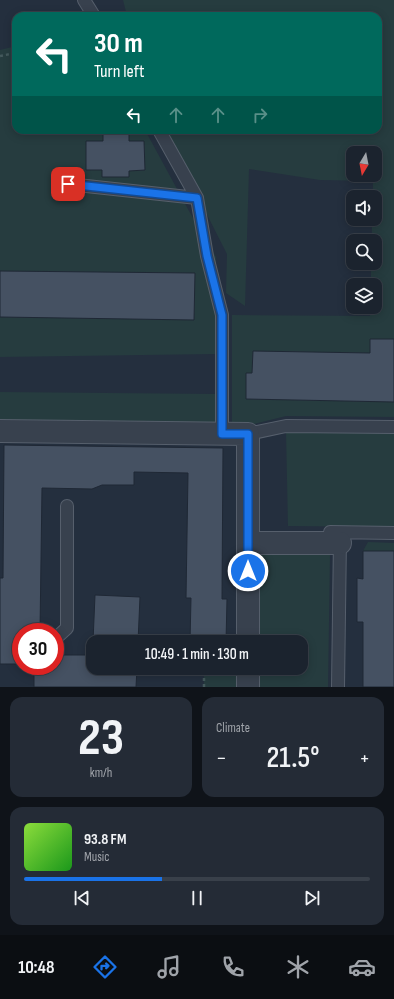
<!DOCTYPE html>
<meta charset="utf-8">
<style>
body{margin:0;font-family:"Sofia Sans Condensed",sans-serif;background:#242b36;color:#f1f3f6;height:100vh;display:flex;flex-direction:column;font-size:15px;white-space:nowrap}
*{box-sizing:border-box;margin:0}
p{font-size:13px;color:#a0a4aa}
.icon{flex:none;width:22px;height:22px;fill:none;stroke:currentColor;stroke-width:2;stroke-linecap:round;stroke-linejoin:round}
.map{position:relative;height:687px;overflow:hidden}
.details{display:flex;flex-direction:column;gap:10px;padding:10px;background:#0f1319;flex:1}
.details>*{flex:none}
.guide{position:absolute;left:12px;top:12px;width:370px;height:122px;border-radius:12px;box-shadow:0 2px 10px #0003,0 0 0 1px #39404a;background:#00695c;color:#fff;overflow:hidden}
.needle{width:26px;rotate:190deg}
.buttons{position:absolute;left:346px;top:146px;display:grid;gap:8px}
.buttons a{display:grid;place-items:center;width:36px;height:36px;border-radius:8px;background:#1b232e;box-shadow:0 2px 10px #0003,0 0 0 1px #39404a;font-size:20px}
.speed{position:absolute;left:12px;top:623px;display:flex;gap:8px;font-size:20px;font-weight:700;text-align:center}
.speed>*{display:grid;place-content:center;width:52px;height:52px;border-radius:50%;background:#1b232e;box-shadow:0 2px 10px #0003,0 0 0 1px #39404a;line-height:1}
.speed .limit{border:6px solid #d22;background:#fff;color:#111}
.pin{position:absolute;display:grid;place-items:center;width:34px;height:34px;color:#fff;margin:-17px;border-radius:8px;box-shadow:0 2px 6px #0006}
.me{position:absolute;width:44px;margin:-22px;rotate:0deg;stroke-linejoin:round;filter:drop-shadow(0 0 3px #0008)}
.turn{display:flex;align-items:center;gap:14px;height:84px;padding:0 16px;font-size:18px}
.turn .icon{width:52px;height:52px;stroke-width:2.5}
.turn b{display:block;font-size:28px;line-height:34px}
.lanes{display:flex;align-items:center;height:38px;padding:0 16px;background:#0003;justify-content:center;gap:20px;direction:ltr}
.lanes .off{opacity:.35}
.big{font-size:30px;font-weight:600;line-height:1.1}
.details .widget{flex:1;display:flex;flex-direction:column;justify-content:center;gap:6px;min-width:0;padding:0 14px;border-radius:12px;background:#242b36}
.details .dial{align-items:center;gap:0}
.dial b{font-size:52px;line-height:1}
.song{display:flex;align-items:center;gap:12px}
.cover{width:48px;height:48px;border-radius:6px;background:linear-gradient(135deg,hsl(90 70% 55%),hsl(120 70% 35%))}
.played{height:4px;border-radius:2px;background:linear-gradient(90deg,#1a73e8 40%,#39404a 40%)}
.keys{display:flex;justify-content:space-around;direction:ltr}
.heat{display:flex;justify-content:space-between;align-items:center;font-size:22px;direction:ltr}
.details .tiles{flex:1;display:grid;gap:10px;grid-template-columns:1fr 1fr}
.widget:last-child{grid-column:span 2}
.trip{position:absolute;left:86px;top:635px;width:222px;height:40px;border-radius:12px;background:#1b232e;box-shadow:0 2px 10px #0003,0 0 0 1px #39404a;font-weight:600;line-height:40px;text-align:center}
.dock{display:flex;height:64px;justify-content:space-around;align-items:center;background:#0b0e12;color:#a0a4aa}
.dock .icon{width:28px;height:28px}
.dock .on{color:#1a73e8}
.dock b{font-size:18px;color:#f1f3f6}
.map>svg:first-child{display:block}
.green{fill:#263c3f;fill-rule:evenodd}
.building{fill:#455162;stroke:#1f2835}
.lines{fill:none;stroke-linecap:round;stroke-linejoin:round}
.service-casing{stroke:#565f6c;stroke-width:14}
.minor-casing{stroke:#565f6c;stroke-width:24}
.path{stroke:#44595c;stroke-width:2.5;stroke-dasharray:3 3;stroke-linecap:butt}
.service{stroke:#38414e;stroke-width:12}
.minor{stroke:#38414e;stroke-width:22}
.route-casing{stroke:#114b97;stroke-width:10}
.route{stroke:#1a73e8;stroke-width:7}
</style>
<div class="map">
<svg width="394" height="687" viewBox="0 0 394 687">
<rect width="100%" height="100%" fill="#242f3e"/>
<path class="green" d="M123,0H394V417L286,416L250,425L232,426V315L370,316V307H375V285H371V263H375V241H372V219H375V197H373V181L320,180L249,169L245,306L226,293L227,254L164,130H378V16H127ZM353,153H375V175H353Z
M16,46V130H145L189,211L216,257L215,354L0,357V50Z
M0,392L216,394L217,425L0,421Z
M286,432H394V527L288,526Z
M368,542L394,543V551H363Z
M258,554L330,555L328,687H257V668H301V642H257Z
M204,675L236,676V687H204Z"/>
<path class="building" d="M103,131H129V141H144L145,170L129,171V177H102V170H86V141H103Z
M0,271L195,273L194,320L0,317Z
M370,339H394V402L246,399V373H252L253,351L370,353Z
M4,445L223,448L222,599H227L226,642H190L191,598H186L188,473L134,472V485H102L92,489L42,488L40,632H21V664H0V578H3Z
M363,551H394V687H363V622H357V578L363,579Z
M95,595L140,597L138,642H93Z
M93,646V668H137L136,687H34V666H55V655H93Z"/>
<g class="lines">
<g class="service-casing">
<path id="service" d="M84,0L94,16
M159,130L197,198L207,256L222,315V434
M68,184L197,198
M248,434L286,426L394,427
M330,532L394,533
M55,639L67,628V506
M338,687L340,538"/>
</g>
<g class="minor-casing">
<path id="minor" d="M0,431L248,434V642
M249,543H340
M248,687V668"/>
</g>
<path class="path" d="M0,56L16,53
M204,687V668"/>
<use href="#service" class="service"/>
<use href="#minor" class="minor"/>
</g>
<g class="lines">
<g class="route-casing">
<path id="route" d="M68,184L197,198L207,256L222,315V434H248V571"/>
</g>
<use href="#route" class="route"/>
</g>
</svg>
<div class="buttons">
<a><svg class="needle" viewBox="-14 -14 28 28"><path d="M0-13l5 13h-10z" fill="#e53935"/><path d="M0 13l5-13h-10z" fill="#a0a4aa"/></svg></a>
<a><svg class="icon" aria-label="sound" viewBox="0 0 24 24"><path d="M4 9h4l5-4v14l-5-4H4zM17 9q2 3 0 6"/></svg></a>
<a><svg class="icon" aria-label="search" viewBox="0 0 24 24"><circle cx="10" cy="10" r="6"/><path d="M15 15l6 6"/></svg></a>
<a><svg class="icon" aria-label="layers" viewBox="0 0 24 24"><path d="M12 4l9 5-9 5-9-5zM3 14l9 5 9-5"/></svg></a>
</div>
<div class="speed"><div class="limit">30</div></div>
<div class="pin" style="left:68px;top:184px;background:#d93025"><svg class="icon" aria-label="arrive" viewBox="0 0 24 24"><path d="M6 21V4h12l-3 4 3 4H6"/></svg></div>
<svg class="me" style="left:248px;top:571px" viewBox="-20 -20 40 40"><circle r="17" fill="#1a73e8" stroke="#fff" stroke-width="3"/><path d="M0-11L8 9 0 5-8 9z" fill="#fff"/></svg>
<div class="trip">10:49 · 1 min · 130 m</div>
<div class="guide">
<div class="turn"><svg class="icon" aria-label="left" viewBox="0 0 24 24"><path d="M17 20v-9H6M10 6l-5 5 5 5"/></svg><div><b>30 m</b>Turn left</div></div>
<div class="lanes"><svg class="icon" aria-label="left" viewBox="0 0 24 24"><path d="M17 20v-9H6M10 6l-5 5 5 5"/></svg><svg class="icon off" aria-label="ahead" viewBox="0 0 24 24"><path d="M12 20V5M6 11l6-6 6 6"/></svg><svg class="icon off" aria-label="ahead" viewBox="0 0 24 24"><path d="M12 20V5M6 11l6-6 6 6"/></svg><svg class="icon off" aria-label="right" viewBox="0 0 24 24"><path d="M7 20v-9h11M14 6l5 5-5 5"/></svg></div>
</div>
</div>
<section class="details">
<div class="tiles">
<div class="widget dial"><b>23</b><p>km/h</p></div>
<div class="widget"><p>Climate</p>
<div class="heat"><a>−</a><b class="big">21.5°</b><a>+</a></div>
</div>
<div class="widget">
<div class="song"><i class="cover"></i><div><b>93.8 FM</b><p>Music</p></div></div>
<div class="played"></div>
<div class="keys"><svg class="icon" aria-label="previous" viewBox="0 0 24 24"><path d="M18 5L8 12l10 7zM5 5v14"/></svg><svg class="icon" aria-label="pause" viewBox="0 0 24 24"><path d="M8 5v14M16 5v14"/></svg><svg class="icon" aria-label="next" viewBox="0 0 24 24"><path d="M6 5l10 7-10 7zM19 5v14"/></svg></div>
</div>
</div>
</section>
<nav class="dock">
<b>10:48</b>
<svg class="icon on" aria-label="directions" viewBox="0 0 24 24"><path d="M12 3l9 9-9 9-9-9zM9 14v-3h6M13 9l2 2-2 2"/></svg>
<svg class="icon" aria-label="music" viewBox="0 0 24 24"><path d="M9 18V5l10-2v13"/><circle cx="6" cy="18" r="3"/><circle cx="16" cy="16" r="3"/></svg>
<svg class="icon" aria-label="phone" viewBox="0 0 24 24"><path d="M5 4h4l2 5-3 2q2 4 5 5l2-3 5 2v4C11 20 4 13 5 4z"/></svg>
<svg class="icon" aria-label="climate" viewBox="0 0 24 24"><path d="M12 3v18M4 7l16 10M4 17L20 7"/></svg>
<svg class="icon" aria-label="car" viewBox="0 0 24 24"><path d="M5 17H2v-5l4-1 3-4h7l3 4 3 1v5h-3M9 17h6M6 11h13"/><circle cx="7" cy="17" r="2"/><circle cx="17" cy="17" r="2"/></svg>
</nav>
